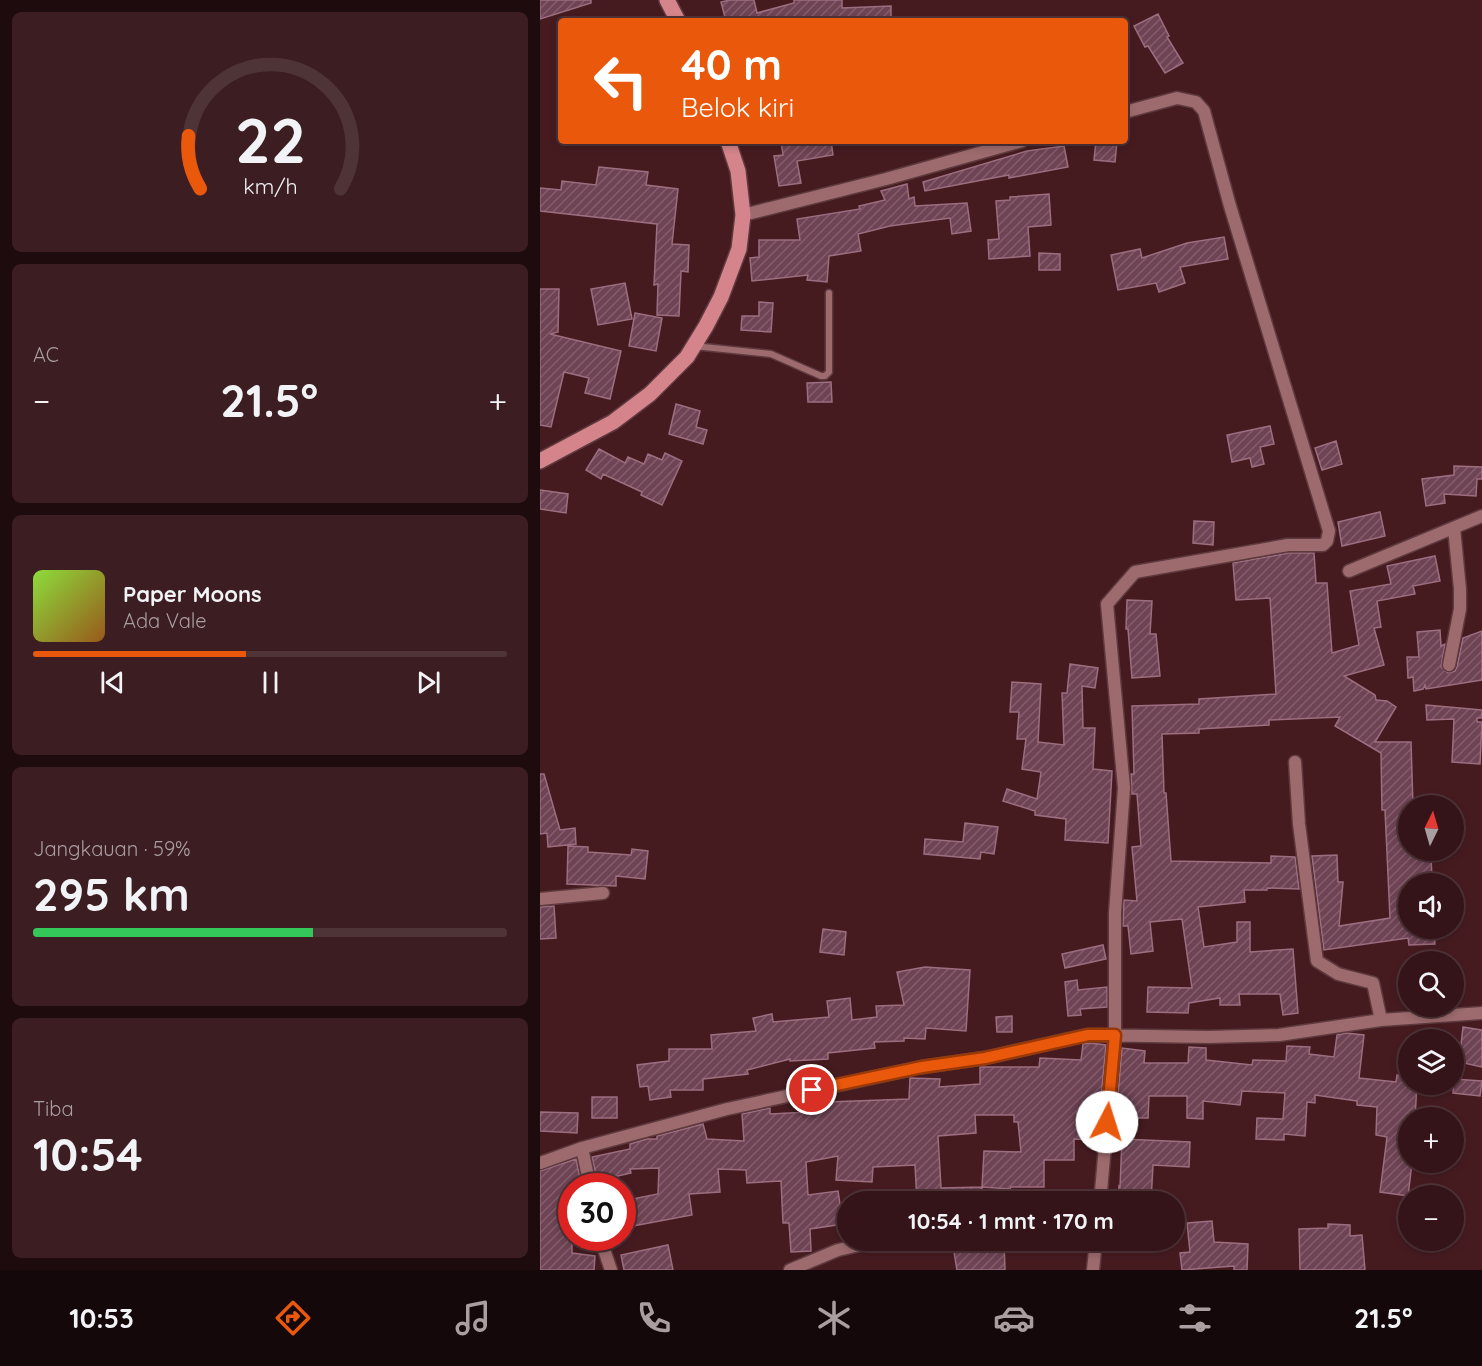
<!DOCTYPE html>
<html lang="id">
<meta charset="utf-8">
<style>
body{margin:0;font-family:Quicksand,sans-serif;background:#3c1d21;color:#f1f3f6;height:100vh;display:flex;flex-direction:column;font-size:22px;white-space:nowrap}
*{box-sizing:border-box;margin:0}
p{font-size:20px;color:#a99ea2}
.icon{flex:none;width:33px;height:33px;fill:none;stroke:currentColor;stroke-width:2;stroke-linecap:round;stroke-linejoin:round}
.map{position:relative;flex:1;overflow:hidden}
.details{display:flex;flex-direction:column;gap:12px;padding:12px;background:#1d0b0d;width:540px}
.details>*{flex:none}
.guide{position:absolute;left:18px;top:18px;width:570px;height:126px;border-radius:6px;box-shadow:0 3px 9px #0003,0 0 0 2px #4e3337;background:#ea580c;color:#fff;overflow:hidden}
.needle{width:39px;rotate:5deg}
.buttons{position:absolute;left:858px;top:795px;display:grid;gap:12px}
.buttons a{display:grid;place-items:center;width:66px;height:66px;border-radius:50%;background:#341418;box-shadow:0 3px 9px #0003,0 0 0 2px #4e3337;font-size:30px}
.speed{position:absolute;left:18px;top:1173px;display:flex;gap:12px;font-size:30px;font-weight:700;text-align:center}
.speed>*{display:grid;place-content:center;width:78px;height:78px;border-radius:50%;background:#341418;box-shadow:0 3px 9px #0003,0 0 0 2px #4e3337;line-height:1}
.speed .limit{border:9px solid #d22;background:#fff;color:#111}
.pin{position:absolute;display:grid;place-items:center;width:51px;height:51px;color:#fff;margin:-26px;border:3px solid #fff;border-radius:50%;box-shadow:0 2px 6px #0007}
.me{position:absolute;width:66px;margin:-33px;rotate:5deg;stroke-linejoin:round;filter:drop-shadow(0 0 4px #0008)}
.turn{display:flex;align-items:center;gap:21px;height:126px;padding:0 24px;font-size:27px}
.turn .icon{width:78px;height:78px;stroke-width:2.5}
.turn b{display:block;font-size:42px;line-height:51px}
.big{font-size:45px;font-weight:700;line-height:1.1}
.details .tile{flex:1;display:flex;flex-direction:column;justify-content:center;gap:9px;min-width:0;padding:0 21px;border-radius:9px;background:#3c1d21}
.details .dial{align-items:center;gap:0}
.dial svg{height:156px;overflow:visible;fill:none;stroke:#4e3337;stroke-width:7;stroke-linecap:round;text-anchor:middle}
.dial text{fill:#f1f3f6;stroke:none}
.song{display:flex;align-items:center;gap:18px}
.cover{width:72px;height:72px;border-radius:9px;background:linear-gradient(135deg,hsl(90 70% 55%),hsl(30 70% 35%))}
.played{height:6px;border-radius:3px;background:linear-gradient(90deg,#ea580c 45%,#4e3337 45%)}
.keys{display:flex;justify-content:space-around;direction:ltr}
.heat{display:flex;justify-content:space-between;align-items:center;font-size:33px;direction:ltr}
.charge{height:9px;border-radius:4px;background:linear-gradient(90deg,#34c759 59%,#4e3337 0)}
.trip{position:absolute;left:297px;top:1191px;width:348px;height:60px;border-radius:30px;background:#341418;box-shadow:0 3px 9px #0003,0 0 0 2px #4e3337;font-weight:700;line-height:60px;text-align:center}
.tab-bar{display:flex;height:96px;justify-content:space-around;align-items:center;background:#15080a;color:#a99ea2}
.tab-bar .icon{width:42px;height:42px}
.tab-bar .active{color:#ea580c}
.tab-bar b{font-size:27px;color:#f1f3f6}
main{display:flex;flex:1;min-height:0}
.map>svg:first-child{display:block}
.building{fill:url(#building-hatch);stroke:#9d6e80;stroke-width:1.5;fill-rule:evenodd}
.lines{fill:none;stroke-linecap:round;stroke-linejoin:round}
.service-casing{stroke:#5e3a3f;stroke-width:9}
.minor-casing{stroke:#5e3a3f;stroke-width:15}
.primary-casing{stroke:#5e3a3f;stroke-width:18}
.service{stroke:#9d6b6e;stroke-width:6}
.minor{stroke:#9d6b6e;stroke-width:12}
.primary{stroke:#d4848a;stroke-width:15}
.route-casing{stroke:#983908;stroke-width:15}
.route{stroke:#ea580c;stroke-width:10}
</style>
<main>
<section class="details">
<div class="tile dial"><svg viewBox="0 0 100 80">
<path d="M14 69A42 42 0 1 1 86 69"/>
<path d="M14 69A42 42 0 0 1 8 42" stroke="#ea580c"/>
<text x="50" y="56" font-size="32" font-weight="700">22</text>
<text x="50" y="72" font-size="11">km/h</text>
</svg></div>
<div class="tile"><p>AC</p>
<div class="heat"><a>−</a><b class="big">21.5°</b><a>+</a></div>
</div>
<div class="tile">
<div class="song"><i class="cover"></i><div><b>Paper Moons</b><p>Ada Vale</p></div></div>
<div class="played"></div>
<div class="keys"><svg class="icon" aria-label="previous" viewBox="0 0 24 24"><path d="M18 5L8 12l10 7zM5 5v14"/></svg><svg class="icon" aria-label="pause" viewBox="0 0 24 24"><path d="M8 5v14M16 5v14"/></svg><svg class="icon" aria-label="next" viewBox="0 0 24 24"><path d="M6 5l10 7-10 7zM19 5v14"/></svg></div>
</div>
<div class="tile"><p>Jangkauan · 59%</p><b class="big">295 km</b><div class="charge"></div></div>
<div class="tile"><p>Tiba</p><b class="big">10:54</b></div>
</section>
<div class="map">
<svg width="942" height="1270" viewBox="0 0 942 1270">
<defs>
<pattern id="building-hatch" width="6" height="6" patternUnits="userSpaceOnUse" patternTransform="scale(1.5)"><rect width="6" height="6" fill="#6e4354"/><path d="M-1 1l2-2M0 6l6-6M5 7l2-2" fill="none" stroke="#835d6c"/></pattern>
</defs>
<rect width="100%" height="100%" fill="#451b20"/>
<path class="building" d="M0,0H51V3L0,19Z
M190,0H214L217,13L254,3V0H302V8L351,6V21H186L181,2Z
M618,14L629,36L627,37L643,63L625,73L608,46L605,47L594,26Z
M241,141H291L293,155L257,161L261,183L239,186L234,156L243,155Z
M556,141H577L575,162L554,160Z
M524,146L528,167L469,178V175L385,191L383,182L487,151Z
M59,167L108,172L106,185L138,189L132,244L149,245L148,272L141,271L139,316L117,315L118,284L114,285L117,224L0,211V188L21,190L22,181L56,185Z
M367,184L369,199L374,197L375,206L427,203L431,231L412,234L410,218L350,226L318,234L321,251L289,256L287,282L267,280L268,275L212,281L210,258L219,257V240H260L257,219L320,209L319,206L345,200L341,191Z
M509,194L511,225L488,227L490,256L449,259L448,240L459,239L456,201L470,200V197Z
M684,237L688,259L640,267L645,283L619,292L616,283L578,290L571,255L600,249L602,258L647,243Z
M499,253L520,254V270H499Z
M85,283L92,319L58,325L51,289Z
M0,289H19L18,332L10,334L81,351L70,399L45,393L49,378L24,372L11,427L0,425Z
M219,302L233,303L231,332L201,330L202,316H219Z
M95,313L122,318L116,351L89,346Z
M291,382L292,402H268L267,383Z
M136,404L160,411L156,427L167,430L163,444L129,434Z
M730,426L734,444L720,447L724,464L712,467L710,458L692,462L687,435Z
M796,441L802,464L782,470L775,448Z
M59,449L85,463L88,457L104,464L108,454L122,460L125,453L142,461L122,505L101,495L102,492L63,474L61,479L46,470Z
M914,466L942,467V479H937L936,496L904,494L905,503L886,506L882,479L914,475Z
M0,490L28,494L26,513L0,509Z
M840,512L845,536L802,546L798,522Z
M654,521L674,522L673,545L653,543Z
M749,553H774L776,583H787L792,653L819,645L810,591L851,584L847,566L895,556L900,581L873,586L875,594L837,601L841,627L834,628L844,665L804,676L835,695L836,700L847,701L856,707L835,742H871L873,806H868V850H879L880,853L891,852L892,884H868V928H894L895,944L869,945L868,938L784,950L772,856L797,855L798,882H803L799,926L850,918L845,810H842L841,753L795,726L800,717L729,720V725L659,729V733L622,734L624,793H626L631,861L731,863V856L755,857L759,889L727,888V890H704L705,902L658,907L664,947L697,942V922H710V952L753,949L758,1013L743,1015L740,994H699L700,1005H680V998L649,1003L648,1013L607,1012L608,987L652,988L642,919L610,922L613,951L591,954L588,926H583L584,900L597,901L592,847L601,846L597,794H592L591,774H594L592,706L659,704V699L736,694L730,598L696,600L693,563Z
M587,600L612,601L610,634H616L620,676L592,678L588,629H586Z
M900,630L901,646L905,644L901,667L908,673L915,671L917,667L923,638L942,631V680L886,689L885,685L883,689L874,691L873,677L868,678L867,657H879L877,632Z
M530,664L558,668L555,688L542,686L543,728H555L553,769L572,771L568,843L525,840L526,819L495,815V811L463,801L467,789L497,799L501,772L482,769L486,739H477L479,712H470L472,682L501,684L498,742L524,745L522,693H527Z
M886,705L942,710V718H937V722H942L940,764L912,762L914,719L887,720Z
M0,774H4L20,830L35,828L36,844L8,847L7,833L0,834Z
M425,823L458,827L454,854L441,852L440,859L384,854L385,839L423,842Z
M28,846L48,847V852L91,855L92,849L108,851L105,879L76,876V886L27,884Z
M14,906L16,938L0,939V907Z
M283,929L306,932L304,955L280,952Z
M563,945L566,959L525,968L522,954Z
M385,967L430,970L426,1031L386,1028L385,1039L364,1038V1041L334,1042L335,1048L288,1053V1059L250,1061V1059L207,1070L208,1074L163,1079V1090H130L131,1097L110,1100L108,1086L100,1087L97,1065L129,1061V1049H172L171,1035L216,1031L213,1018L232,1014L233,1022L289,1017L287,1001L310,998L312,1020L337,1017L336,1006L364,1005L357,972Z
M537,980L538,990L567,987V1007L540,1009L541,1015L528,1016L525,982Z
M472,1016V1032H457L456,1017Z
M923,1027L942,1030V1067L919,1062Z
M806,1033L824,1035L819,1078L856,1082L857,1075L868,1076V1084H877L875,1118H868V1163H872L868,1196L840,1192L847,1137L836,1135L837,1107L817,1105V1101L775,1095V1103L767,1102L765,1136L744,1134V1140L716,1139L717,1118L743,1119L745,1093L702,1091L700,1105L663,1101V1119L647,1118V1096H609L608,1118H576L582,1048L605,1051L604,1063H648L649,1047L666,1048V1060L712,1065L713,1060L746,1061L747,1046L770,1047L769,1054L794,1057L797,1035Z
M549,1043L566,1045L557,1140L534,1139V1160H504V1187H471L470,1189L442,1187L443,1202H377L375,1165L333,1167L332,1182L296,1180L298,1156L266,1162L268,1195L298,1191L303,1224L270,1229L271,1251L251,1252L249,1223H243L241,1181L207,1183L206,1170L178,1169L180,1192L149,1194L152,1215L82,1228V1201L118,1194L119,1168L90,1169L91,1173L65,1179L64,1177V1179L57,1180L52,1157L90,1149V1144L107,1139H117V1136L163,1124L167,1139L204,1141L202,1114L230,1108V1114L270,1112L269,1104L287,1102L369,1099L370,1078L400,1079L399,1087L440,1084V1067H499L500,1058L541,1060L543,1044ZM435,1115H474V1122H478L481,1152L444,1151L442,1187L401,1188L398,1136L436,1133Z
M914,1079L942,1081L940,1096L913,1093Z
M52,1097H77V1118H52Z
M0,1112L38,1113L37,1133L0,1131Z
M582,1139L650,1142L649,1167L613,1165L611,1201L578,1200L579,1186L580,1187Z
M36,1159L41,1184L32,1186V1253L55,1256L54,1270H0V1171Z
M672,1221L674,1242L708,1244L707,1270H694V1266L642,1270L640,1253L650,1252L647,1223Z
M788,1224L810,1225V1236L822,1235L825,1270H760L759,1229L788,1228Z
M412,1240H464L465,1270H417Z
M128,1245L133,1270H84L81,1255Z"/>
<g class="lines">
<g class="service-casing">
<path id="service" d="M154,346L231,354L281,376H285L289,372V293"/>
</g>
<g class="minor-casing">
<path id="minor" d="M203,215L346,179L482,141
M809,571L942,516
M909,665L920,609V589L914,528
M755,762L759,824L777,961L798,974L833,983L841,1020
M0,899L63,893
M42,1148L50,1186
M0,1163L42,1148L187,1109L382,1067L445,1058L547,1035L669,1037L739,1035L841,1020L942,1013
M560,1202L575,1035V913L584,788L567,604L595,572L748,545H783L787,541L789,531L690,206L664,111L656,102L637,98L585,112
M60,1238L71,1270
M250,1270L298,1250L342,1240
M553,1270L556,1240"/>
</g>
<g class="primary-casing">
<path id="primary" d="M127,0L138,21
M0,461L73,422L110,394L147,357L166,326L181,297L199,249L203,215L198,171L188,141"/>
</g>
<use href="#service" class="service"/>
<use href="#minor" class="minor"/>
<use href="#primary" class="primary"/>
</g>
<g class="lines">
<g class="route-casing">
<path id="route" d="M272,1090L382,1067L445,1058L548,1035H575L567,1122"/>
</g>
<use href="#route" class="route"/>
</g>
</svg>
<div class="buttons">
<a><svg class="needle" viewBox="-14 -14 28 28"><path d="M0-13l5 13h-10z" fill="#e53935"/><path d="M0 13l5-13h-10z" fill="#a99ea2"/></svg></a>
<a><svg class="icon" aria-label="sound" viewBox="0 0 24 24"><path d="M4 9h4l5-4v14l-5-4H4zM17 9q2 3 0 6"/></svg></a>
<a><svg class="icon" aria-label="search" viewBox="0 0 24 24"><circle cx="10" cy="10" r="6"/><path d="M15 15l6 6"/></svg></a>
<a><svg class="icon" aria-label="layers" viewBox="0 0 24 24"><path d="M12 4l9 5-9 5-9-5zM3 14l9 5 9-5"/></svg></a>
<a>+</a>
<a>−</a>
</div>
<div class="speed"><div class="limit">30</div></div>
<div class="pin" style="left:272px;top:1090px;background:#d93025"><svg class="icon" aria-label="arrive" viewBox="0 0 24 24"><path d="M6 21V4h12l-3 4 3 4H6"/></svg></div>
<svg class="me" style="left:567px;top:1122px" viewBox="-20 -20 40 40"><circle r="19" fill="#fff"/><path d="M0-13L10 11 0 6-10 11z" fill="#ea580c"/></svg>
<div class="trip">10:54 · 1 mnt · 170 m</div>
<div class="guide">
<div class="turn"><svg class="icon" aria-label="left" viewBox="0 0 24 24"><path d="M17 20v-9H6M10 6l-5 5 5 5"/></svg><div><b>40 m</b>Belok kiri</div></div>
</div>
</div>
</main>
<nav class="tab-bar">
<b>10:53</b>
<svg class="icon active" aria-label="directions" viewBox="0 0 24 24"><path d="M12 3l9 9-9 9-9-9zM9 14v-3h6M13 9l2 2-2 2"/></svg>
<svg class="icon" aria-label="music" viewBox="0 0 24 24"><path d="M9 18V5l10-2v13"/><circle cx="6" cy="18" r="3"/><circle cx="16" cy="16" r="3"/></svg>
<svg class="icon" aria-label="phone" viewBox="0 0 24 24"><path d="M5 4h4l2 5-3 2q2 4 5 5l2-3 5 2v4C11 20 4 13 5 4z"/></svg>
<svg class="icon" aria-label="climate" viewBox="0 0 24 24"><path d="M12 3v18M4 7l16 10M4 17L20 7"/></svg>
<svg class="icon" aria-label="car" viewBox="0 0 24 24"><path d="M5 17H2v-5l4-1 3-4h7l3 4 3 1v5h-3M9 17h6M6 11h13"/><circle cx="7" cy="17" r="2"/><circle cx="17" cy="17" r="2"/></svg>
<svg class="icon" aria-label="filters" viewBox="0 0 24 24"><path d="M4 7h16M4 17h16"/><circle cx="9" cy="7" r="2"/><circle cx="15" cy="17" r="2"/></svg>
<b>21.5°</b>
</nav>
